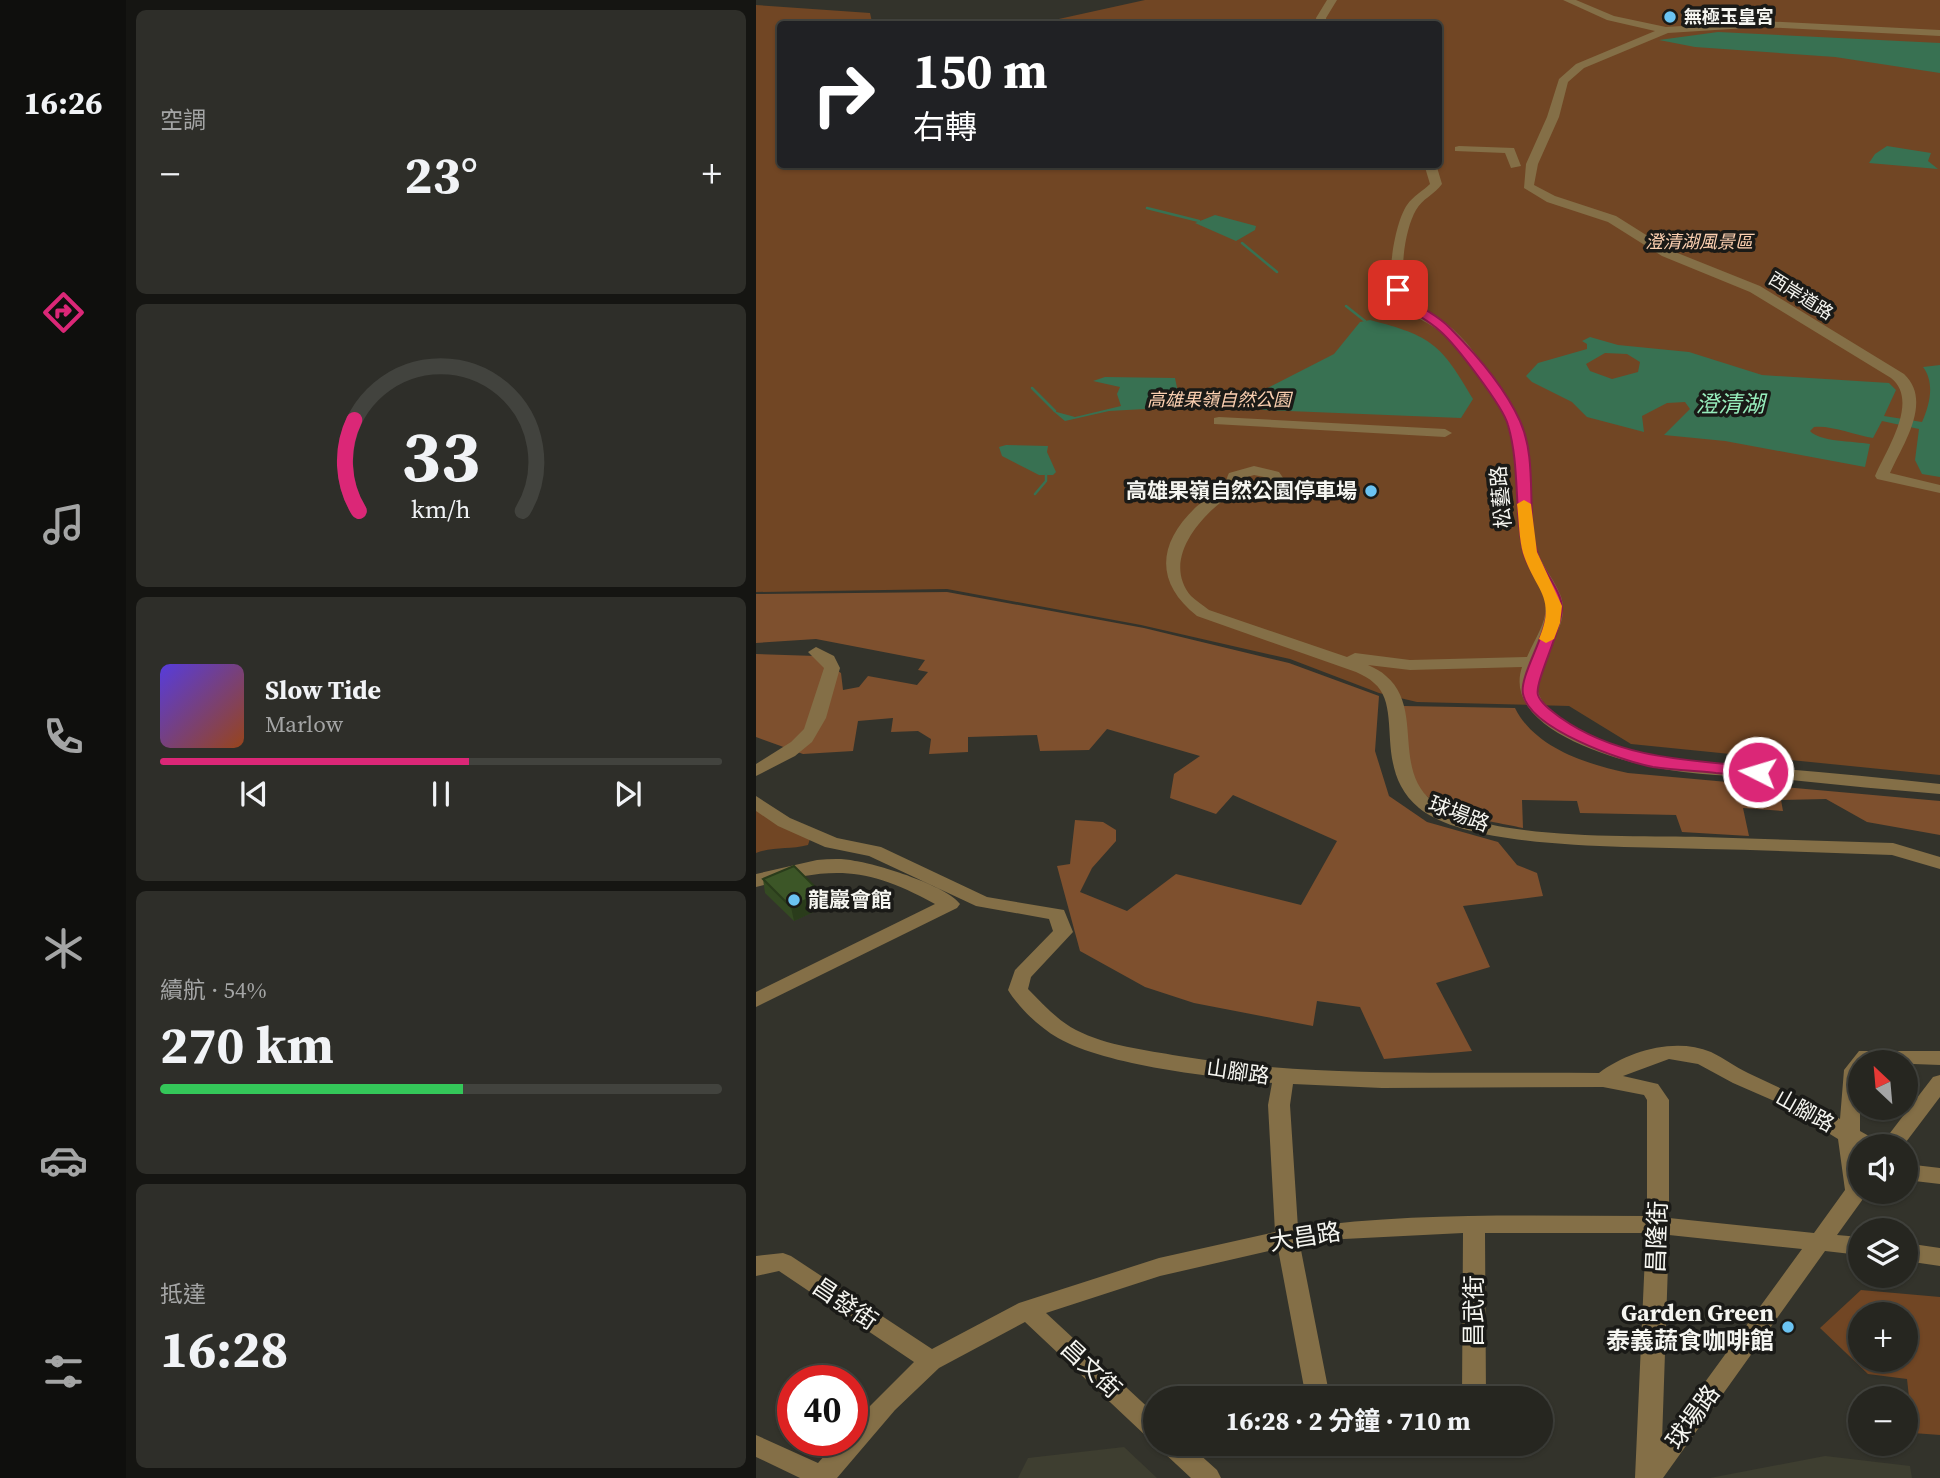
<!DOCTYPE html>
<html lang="zh-TW">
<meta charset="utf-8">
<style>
body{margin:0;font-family:"Source Serif 4","Noto Sans TC",serif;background:#2e2e29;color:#f1f3f6;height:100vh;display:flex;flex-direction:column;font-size:26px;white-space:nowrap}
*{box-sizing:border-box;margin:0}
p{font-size:23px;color:#a4a5a5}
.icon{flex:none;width:38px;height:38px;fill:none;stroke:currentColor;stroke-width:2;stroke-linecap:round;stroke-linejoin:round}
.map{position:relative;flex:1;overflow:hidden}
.panel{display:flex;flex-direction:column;gap:10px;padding:10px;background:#151512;width:630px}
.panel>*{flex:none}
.banner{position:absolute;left:21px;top:21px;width:665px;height:147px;border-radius:7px;box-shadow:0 2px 5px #0004,0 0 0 2px #42433e;background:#202124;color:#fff;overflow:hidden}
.needle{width:46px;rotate:334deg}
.tools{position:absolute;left:1092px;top:1050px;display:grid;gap:14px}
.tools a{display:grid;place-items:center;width:70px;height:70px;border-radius:50%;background:#262620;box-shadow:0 2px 5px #0004,0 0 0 2px #42433e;font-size:35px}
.speed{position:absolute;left:21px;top:1365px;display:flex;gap:14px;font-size:35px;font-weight:700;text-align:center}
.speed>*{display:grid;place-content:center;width:91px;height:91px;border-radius:50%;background:#262620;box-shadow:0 2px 5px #0004,0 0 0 2px #42433e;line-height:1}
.speed .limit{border:10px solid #d22;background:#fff;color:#111}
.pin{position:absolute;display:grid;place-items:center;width:60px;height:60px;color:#fff;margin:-30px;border-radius:14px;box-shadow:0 4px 10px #0006}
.me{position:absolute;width:77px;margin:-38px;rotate:275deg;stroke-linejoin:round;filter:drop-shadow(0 0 5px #0008)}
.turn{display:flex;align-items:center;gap:24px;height:147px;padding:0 21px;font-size:32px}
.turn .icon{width:91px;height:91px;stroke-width:2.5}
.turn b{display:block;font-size:49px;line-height:60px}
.big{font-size:52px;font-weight:700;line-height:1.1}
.panel .card{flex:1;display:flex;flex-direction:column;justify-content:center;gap:10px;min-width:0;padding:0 24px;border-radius:10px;background:#2e2e29}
.panel .dial{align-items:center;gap:0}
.dial svg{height:182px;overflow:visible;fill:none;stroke:#42433e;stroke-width:7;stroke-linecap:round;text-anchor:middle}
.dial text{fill:#f1f3f6;stroke:none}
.song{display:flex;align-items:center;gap:21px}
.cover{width:84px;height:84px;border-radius:10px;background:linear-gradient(135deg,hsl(250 70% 55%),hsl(20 70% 35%))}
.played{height:7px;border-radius:4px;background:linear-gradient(90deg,#db2777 55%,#42433e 55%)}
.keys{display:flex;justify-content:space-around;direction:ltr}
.heat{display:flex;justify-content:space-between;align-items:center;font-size:38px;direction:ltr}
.charge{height:10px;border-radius:5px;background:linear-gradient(90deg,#34c759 54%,#42433e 0)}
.trip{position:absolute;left:387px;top:1386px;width:410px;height:70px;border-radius:35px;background:#262620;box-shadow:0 2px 5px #0004,0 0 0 2px #42433e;font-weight:700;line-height:70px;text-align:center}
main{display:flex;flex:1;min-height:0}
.tab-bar{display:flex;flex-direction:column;width:126px;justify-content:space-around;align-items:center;background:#0f0f0d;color:#a4a5a5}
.tab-bar .icon{width:49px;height:49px}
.tab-bar .current{color:#db2777}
.tab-bar b{font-size:32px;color:#f1f3f6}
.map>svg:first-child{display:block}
.built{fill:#3e3e30}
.green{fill:#714624;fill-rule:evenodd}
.forest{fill:#7e502e}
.water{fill:#387152;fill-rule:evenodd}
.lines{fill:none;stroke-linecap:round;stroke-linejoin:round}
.stream{stroke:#387152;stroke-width:2.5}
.minor{fill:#846f47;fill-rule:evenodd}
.wall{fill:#344a22}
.shaded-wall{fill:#2a3c1b}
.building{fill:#3c5627;stroke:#2a3c1b;stroke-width:2}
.route{fill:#db2777;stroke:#8e194d;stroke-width:2}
.slow{fill:#f59e0b}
.poi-dot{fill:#6bc3f2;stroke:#1a1a17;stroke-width:2.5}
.labels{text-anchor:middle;stroke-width:7;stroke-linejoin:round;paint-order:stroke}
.far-poi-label{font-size:18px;font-weight:bold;fill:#f5f5f0;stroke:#1a1a17;text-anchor:start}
.far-park-label{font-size:18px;font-style:italic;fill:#fbcfb0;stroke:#1a1a17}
.far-street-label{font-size:18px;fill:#f5f5f0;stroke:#1a1a17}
.poi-label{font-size:21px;font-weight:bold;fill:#f5f5f0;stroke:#1a1a17;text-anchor:end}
.street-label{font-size:21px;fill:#f5f5f0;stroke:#1a1a17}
.water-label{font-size:23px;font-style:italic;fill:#97edbc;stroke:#1a1a17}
.near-street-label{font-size:24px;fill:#f5f5f0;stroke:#1a1a17}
.near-poi-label{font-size:24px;font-weight:bold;fill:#f5f5f0;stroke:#1a1a17;text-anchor:end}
</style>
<main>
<nav class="tab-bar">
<b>16:26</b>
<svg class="icon current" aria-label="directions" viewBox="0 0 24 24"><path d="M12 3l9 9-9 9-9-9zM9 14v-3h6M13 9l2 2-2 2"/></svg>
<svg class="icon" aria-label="music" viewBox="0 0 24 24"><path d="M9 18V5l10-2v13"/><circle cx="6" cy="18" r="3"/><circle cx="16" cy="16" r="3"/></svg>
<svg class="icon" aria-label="phone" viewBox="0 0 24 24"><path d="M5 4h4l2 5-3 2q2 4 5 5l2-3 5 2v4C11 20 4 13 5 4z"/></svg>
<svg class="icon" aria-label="climate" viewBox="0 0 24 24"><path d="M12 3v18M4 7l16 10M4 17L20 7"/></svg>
<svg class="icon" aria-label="car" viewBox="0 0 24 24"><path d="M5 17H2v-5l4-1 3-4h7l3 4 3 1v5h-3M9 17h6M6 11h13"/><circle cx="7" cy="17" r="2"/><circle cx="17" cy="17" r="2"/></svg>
<svg class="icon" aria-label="filters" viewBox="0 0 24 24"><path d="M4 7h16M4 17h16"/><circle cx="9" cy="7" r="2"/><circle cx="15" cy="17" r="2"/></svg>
</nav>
<section class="panel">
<div class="card"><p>空調</p>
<div class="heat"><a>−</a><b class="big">23°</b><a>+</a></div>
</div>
<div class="card dial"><svg viewBox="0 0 100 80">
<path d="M14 69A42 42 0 1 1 86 69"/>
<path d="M14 69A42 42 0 0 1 12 29" stroke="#db2777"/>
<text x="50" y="56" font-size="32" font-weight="700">33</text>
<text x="50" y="72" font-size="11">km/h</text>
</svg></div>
<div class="card">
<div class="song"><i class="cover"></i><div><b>Slow Tide</b><p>Marlow</p></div></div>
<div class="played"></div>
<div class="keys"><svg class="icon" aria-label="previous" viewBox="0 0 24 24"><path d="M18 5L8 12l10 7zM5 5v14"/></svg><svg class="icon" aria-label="pause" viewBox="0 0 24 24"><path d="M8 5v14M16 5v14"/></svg><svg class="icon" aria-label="next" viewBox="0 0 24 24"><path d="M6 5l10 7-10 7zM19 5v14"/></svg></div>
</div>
<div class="card"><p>續航 · 54%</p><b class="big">270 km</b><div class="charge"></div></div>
<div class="card"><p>抵達</p><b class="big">16:28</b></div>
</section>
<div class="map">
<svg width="1184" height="1478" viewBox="0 0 1184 1478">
<rect width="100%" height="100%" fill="#33332b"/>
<path class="built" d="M368,1447L401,1478H262L272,1458Z
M1069,1456L1154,1466L1156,1478H954Z"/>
<path class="green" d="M389,0H1184V775L875,744L813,706L661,702L623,693L534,659L385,625L191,589L0,592V5L114,13L116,22L24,24V164H682V24H280Z
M0,809L54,839L52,845C34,850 18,846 0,853Z
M1105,1290L1184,1297V1435L1157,1433L1151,1379L1112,1374L1064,1328ZM1150,1314V1360H1104V1314Z"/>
<path class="forest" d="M191,592L388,628L533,663L623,696L619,751L633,796L671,822L742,842L761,865L781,873L787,896L707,906L734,967L680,983L716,1051L628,1059L604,1007L561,1001L557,1026L438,1003L389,987L324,951L301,866L314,864L319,820L347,822L360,830V841L336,868L324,892L371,911L420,874L545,905L581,841L477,795L460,814L414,798L418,774L444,756L351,729L333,750L284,751L281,735L212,737V752L173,754L175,739L162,731L135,732L137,718L102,721L97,751L47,754L0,737V654L60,656L85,673L87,690L103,687L112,676L161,685L172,672L162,670L169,660L60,639L0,643V594Z
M647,706L759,708C779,748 830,764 872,773L1184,801V835L1111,822L1070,799L1025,800L1027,811L987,808L993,836L926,832L920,815L824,813L821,801L766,800L767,828C727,819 664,814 651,766C646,748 648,724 647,706Z"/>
<path class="water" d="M962,32L1184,43V73L1079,57L939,47L903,40Z
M1131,146L1175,153L1172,161L1182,169L1113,163L1119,154Z
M459,215L500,226L499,230L480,241L439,223Z
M614,320C676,336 685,344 717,399L705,418L507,410L494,397L578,354L604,322Z
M834,337L862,345L933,352L1006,375L1133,383L1140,390L1128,416L1166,422C1174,404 1179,383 1167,367L1184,365V477L1166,474L1159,460L1163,429L1126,421L1117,438C1098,435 1075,425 1058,427L1054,431C1064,442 1097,441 1114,444L1109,467L969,441L908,435L934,409L929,402L911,403L886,416L888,432L831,417L816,402L776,382L770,376L782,363L831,349V344L826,341ZM849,353L871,354L884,362L882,372L856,379L834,371L830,364Z
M349,377L419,378L425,407L353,411L309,421L297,411L319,417L365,406L361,394L364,387L337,381Z
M250,445L292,446L291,452L300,472L297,475H283L246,456L243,447Z"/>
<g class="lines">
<path class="stream" d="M391,208L443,221
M486,243L521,272
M590,306L609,321
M276,388L299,411
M279,494L290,481V475"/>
<path class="minor" d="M571,0H581L570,18L571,24H561L560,18Z
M807,0H820L858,16L910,27L1006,21L1184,30V36L1006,27L912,33L828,68L812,82L803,117L782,164L778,185L799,196L860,216L914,250L1004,286L1148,374C1177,401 1147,444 1134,473L1184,485V493L1121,479L1119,476C1130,450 1164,401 1135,378L994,292L906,256L852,222L791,202L768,188L770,164L791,117L803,79L820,64L899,31L851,20Z
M703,146L758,148L765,166L755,168L749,153L699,151V147Z
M668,164H680L686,184C679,194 666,199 660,210C649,229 643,271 650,293C655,310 679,314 691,324C710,339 725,361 739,381C787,447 766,475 780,546C784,564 797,577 804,594C823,639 745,674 802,717C861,763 945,761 1015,768C1072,773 1128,778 1184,784V794C1134,790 1084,785 1035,780C989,776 941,776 896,767C854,758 746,727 766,667L654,670L612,665C618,668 625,671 630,676C668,708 636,768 676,801C728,842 880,835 946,837C1010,839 1073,841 1137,843L1184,857V869L1136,855C1074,853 1012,850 950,849C881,846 715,851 663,808C616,769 648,708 618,683C613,678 606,675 600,672L441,616C399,583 401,544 440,507C448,500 466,491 469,483C471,480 471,476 473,473L498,466L523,472L530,482L526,489L499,498L476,494C447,513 404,559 435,596C440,601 447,605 453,610L591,657L599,653L654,660L771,657C785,626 800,611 780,579C773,568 767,557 765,545C758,503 768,458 749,418C735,388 709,351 682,330C668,319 649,315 639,298C629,280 639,222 651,205C657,196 667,191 674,184ZM498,475L513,478L516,482L499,490L484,485L485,479Z
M463,417L689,429L696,433L689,437L458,424V418Z
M60,647L78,656L84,668L70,718L56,742L39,756L0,776V764L35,742L48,729L68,668L52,652Z
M0,796L34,818L81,838L125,847L231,897L308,910L317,932L275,977L272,989C287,1004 301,1020 320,1030C351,1046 390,1050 423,1056C562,1079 703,1071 843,1073C872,1051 919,1037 955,1052C968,1058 979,1067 992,1073C1023,1088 1054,1101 1084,1119L1088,1070L1103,1051H1184V1065L1104,1062V1131L1120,1140L1123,1146H1104V1192H1112L1081,1235L1104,1237V1255L1069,1251L907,1478H879L890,1233H729L730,1398H706L707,1233L588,1239L544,1245L574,1398H550L522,1249L404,1276L290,1313L399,1414V1439L390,1436L269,1322L183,1368L139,1410L81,1478H44L0,1457V1435L62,1463L82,1440H96V1424L158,1362L23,1271L0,1276V1256L27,1253L35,1256L176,1349L263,1303L403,1258L519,1232L512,1105L516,1083C458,1077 351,1066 302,1038C283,1027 263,1008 252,990L259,970L297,931L293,919L220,906L113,856L69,847L22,826L0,811ZM913,1059L942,1064L977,1083L1025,1104L1082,1139L1089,1190L1058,1233L913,1218V1100L902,1084L867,1076ZM537,1084L626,1088L847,1087L888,1095L891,1100V1216C774,1216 657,1212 542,1228L534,1105ZM913,1235L1046,1249L906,1441Z
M61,860C74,859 87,858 99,861C122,864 191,886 204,904L201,908L0,1007V992L179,904C108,865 76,867 0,887V874Z
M1184,1075V1097L1147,1146H1124L1177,1077Z
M1150,1164L1184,1168V1184L1150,1180Z
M1150,1243L1184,1248V1266L1150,1261Z
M403,1444H432L461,1470L465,1478H435L406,1451Z"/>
</g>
<path class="wall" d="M7,879L68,907L38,921L9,893Z"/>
<path class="shaded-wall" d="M65,893L68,907L38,921L35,907Z"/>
<path class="building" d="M38,866L65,893L35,907L7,879Z"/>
<path class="route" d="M638,288H646C660,309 678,311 694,328C719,353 749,388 764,421C782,461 770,511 781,552C786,571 807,591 806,610C805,631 778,683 782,695C785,704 797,712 805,718C863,759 933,760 1002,767L1010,772L1008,775C993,779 975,774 960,773C940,771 918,770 897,767C866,761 774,729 767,694C763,676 791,635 791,609C791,590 771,570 767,551C758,510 764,466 752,425C747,406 699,344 684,331C665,314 650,313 636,290Z"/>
<path class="slow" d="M768,500L775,504L781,552L806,606L804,623L798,639L790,643L783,639C801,596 779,591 767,553C763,538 763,520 761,504Z"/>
<g class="poi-dot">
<circle cx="914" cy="17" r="7"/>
<circle cx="615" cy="491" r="7"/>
<circle cx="38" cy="900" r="7"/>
<circle cx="1032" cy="1327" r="7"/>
</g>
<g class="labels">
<g class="far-poi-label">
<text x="928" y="23">無極玉皇宮</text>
</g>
<g class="far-park-label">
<text x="943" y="248">澄清湖風景區</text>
<text x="463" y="406">高雄果嶺自然公園</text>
</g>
<g class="far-street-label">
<text transform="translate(1045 296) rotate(32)" y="6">西岸道路</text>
</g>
<g class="poi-label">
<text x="601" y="498">高雄果嶺自然公園停車場</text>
<text x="52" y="907" text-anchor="start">龍巖會館</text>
</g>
<g class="street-label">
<text transform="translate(745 497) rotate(-95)" y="7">松藝路</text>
<text transform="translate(703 814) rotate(21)" y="7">球場路</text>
<text transform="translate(482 1072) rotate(8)" y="7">山腳路</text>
<text transform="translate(1049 1111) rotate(29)" y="7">山腳路</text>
</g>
<g class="water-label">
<text x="974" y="412">澄清湖</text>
</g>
<g class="near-street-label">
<text transform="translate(549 1237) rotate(-9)" y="8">大昌路</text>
<text transform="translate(901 1237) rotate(-88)" y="8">昌隆街</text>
<text transform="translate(89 1304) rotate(34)" y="8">昌發街</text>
<text transform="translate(718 1311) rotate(-90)" y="8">昌武街</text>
<text transform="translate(335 1369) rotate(43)" y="8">昌文街</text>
<text transform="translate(937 1417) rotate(-54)" y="8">球場路</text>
</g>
<g class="near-poi-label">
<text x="1018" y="1321">Garden Green<tspan x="1018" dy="28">泰義蔬食咖啡館</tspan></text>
</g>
</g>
</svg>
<div class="tools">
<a><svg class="needle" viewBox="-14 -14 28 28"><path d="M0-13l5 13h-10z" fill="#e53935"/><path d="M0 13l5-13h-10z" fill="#a4a5a5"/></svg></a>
<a><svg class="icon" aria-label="sound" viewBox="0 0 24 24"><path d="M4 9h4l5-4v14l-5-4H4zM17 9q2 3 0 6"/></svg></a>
<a><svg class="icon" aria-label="layers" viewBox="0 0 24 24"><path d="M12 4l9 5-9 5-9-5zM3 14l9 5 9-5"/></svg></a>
<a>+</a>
<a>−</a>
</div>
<div class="speed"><div class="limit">40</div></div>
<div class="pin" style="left:642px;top:290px;background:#d93025"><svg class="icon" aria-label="arrive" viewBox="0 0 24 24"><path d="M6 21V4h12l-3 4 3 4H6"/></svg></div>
<svg class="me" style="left:1002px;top:772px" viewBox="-20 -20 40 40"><circle r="17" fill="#db2777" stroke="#fff" stroke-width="3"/><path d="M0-11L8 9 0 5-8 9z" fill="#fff"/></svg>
<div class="trip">16:28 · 2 分鐘 · 710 m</div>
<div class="banner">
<div class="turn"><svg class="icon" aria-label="right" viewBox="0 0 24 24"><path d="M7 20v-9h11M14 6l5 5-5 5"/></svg><div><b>150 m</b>右轉</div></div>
</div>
</div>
</main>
